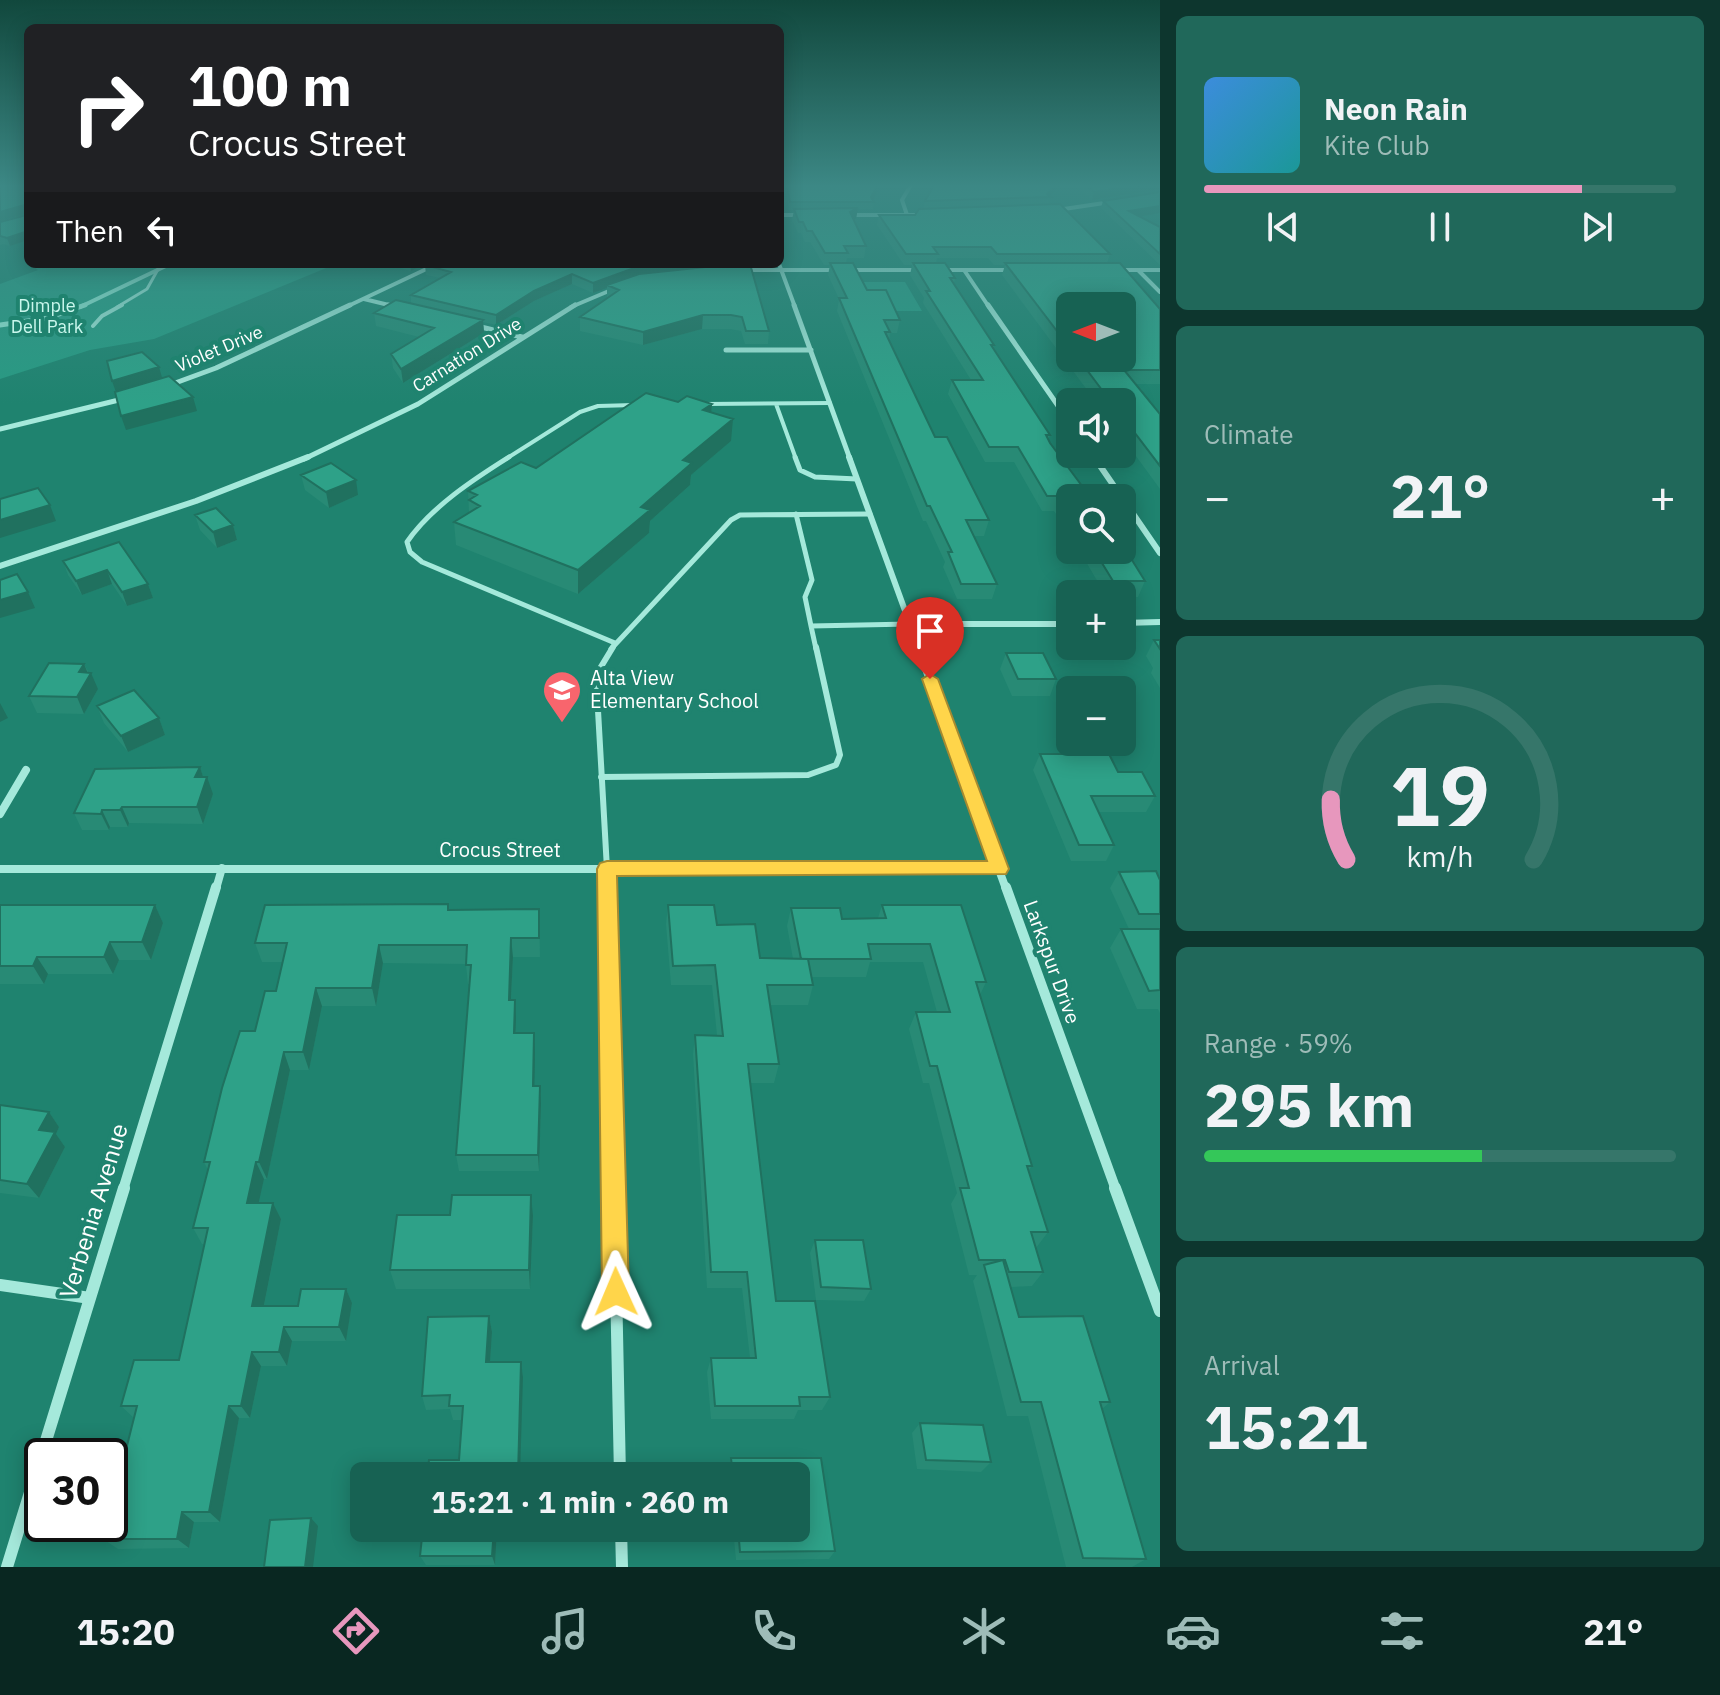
<!DOCTYPE html>
<meta charset="utf-8">
<style>
body{margin:0;font-family:"IBM Plex Sans",sans-serif;background:#20685a;color:#f1f3f6;height:100vh;display:flex;flex-direction:column;font-size:30px;white-space:nowrap}
*{box-sizing:border-box;margin:0}
p{font-size:26px;color:#9ebcb8}
.icon{flex:none;width:44px;height:44px;fill:none;stroke:currentColor;stroke-width:2;stroke-linecap:round;stroke-linejoin:round}
.map{position:relative;flex:1;overflow:hidden}
.details{display:flex;flex-direction:column;gap:16px;padding:16px;background:#0d362e;width:560px}
.details>*{flex:none}
.top-card{position:absolute;left:24px;top:24px;width:760px;height:244px;border-radius:12px;box-shadow:0 4px 20px #0003;background:#202124;color:#fff;overflow:hidden}
.needle{width:52px;rotate:270deg}
.fabs{position:absolute;left:1056px;top:292px;display:grid;gap:16px}
.fabs a{display:grid;place-items:center;width:80px;height:80px;border-radius:12px;background:#176253;box-shadow:0 4px 20px #0003;font-size:40px}
.speed{position:absolute;left:24px;top:1438px;display:flex;gap:16px;font-size:40px;font-weight:700;text-align:center}
.speed>*{display:grid;place-content:center;width:104px;height:104px;border-radius:50%;background:#176253;box-shadow:0 4px 20px #0003;line-height:1}
.speed .limit{border:4px solid #111;border-radius:12px;background:#fff;color:#111}
.pin{position:absolute;display:grid;place-items:center;width:68px;height:68px;color:#fff;margin:-82px -34px;border-radius:50% 50% 50% 0;rotate:-45deg;box-shadow:0 0 8px #0007}
.pin .icon{rotate:45deg}
.me{position:absolute;width:88px;margin:-44px;rotate:359deg;stroke-linejoin:round;filter:drop-shadow(0 0 6px #0008)}
.turn{display:flex;align-items:center;gap:28px;height:168px;padding:0 32px;font-size:36px}
.turn .icon{width:104px;height:104px;stroke-width:2.5}
.turn b{display:block;font-size:56px;line-height:68px}
.then{display:flex;align-items:center;height:76px;padding:0 32px;background:#0003;gap:16px;font-size:30px}
.big{font-size:60px;font-weight:700;line-height:1.1}
.details .card{flex:1;display:flex;flex-direction:column;justify-content:center;gap:12px;min-width:0;padding:0 28px;border-radius:12px;background:#20685a}
.details .dial{align-items:center;gap:0}
.dial svg{height:208px;overflow:visible;fill:none;stroke:#36766a;stroke-width:7;stroke-linecap:round;text-anchor:middle}
.dial text{fill:#f1f3f6;stroke:none}
.song{display:flex;align-items:center;gap:24px}
.cover{width:96px;height:96px;border-radius:12px;background:linear-gradient(135deg,hsl(210 70% 55%),hsl(180 70% 35%))}
.played{height:8px;border-radius:4px;background:linear-gradient(90deg,#e797bd 80%,#36766a 80%)}
.keys{display:flex;justify-content:space-around;direction:ltr}
.heat{display:flex;justify-content:space-between;align-items:center;font-size:44px;direction:ltr}
.charge{height:12px;border-radius:6px;background:linear-gradient(90deg,#34c759 59%,#36766a 0)}
.trip{position:absolute;left:350px;top:1462px;width:460px;height:80px;border-radius:12px;background:#176253;box-shadow:0 4px 20px #0003;font-weight:700;line-height:80px;text-align:center}
.dock{display:flex;height:128px;justify-content:space-around;align-items:center;background:#092721;color:#9ebcb8}
.dock .icon{width:56px;height:56px}
.dock .on{color:#e797bd}
.dock b{font-size:36px;color:#f1f3f6}
main{display:flex;flex:1;min-height:0}
.map>svg:first-child{display:block}
.green{fill:#289b83}
.lines{fill:none;stroke-linecap:round;stroke-linejoin:round}
.stream-far1{stroke:#99ebd8;stroke-width:4}
.stream{stroke:#99ebd8;stroke-width:5}
.service-far3{stroke:#a5e9db;stroke-width:3}
.service-far2{stroke:#a5e9db;stroke-width:4}
.service-far1{stroke:#a5e9db;stroke-width:5}
.service{stroke:#a5e9db;stroke-width:6}
.minor-far5{stroke:#a5e9db;stroke-width:4}
.minor-far4{stroke:#a5e9db;stroke-width:5}
.minor-far3{stroke:#a5e9db;stroke-width:6}
.minor-far2{stroke:#a5e9db;stroke-width:8}
.minor-far1{stroke:#a5e9db;stroke-width:10}
.minor{stroke:#a5e9db;stroke-width:12}
.wall{fill:#288a75;fill-rule:evenodd}
.shaded-wall{fill:#20715f}
.building{fill:#2ea188;stroke:#20715f;stroke-width:2}
.route{fill:#ffd54a;stroke:#a68a30;stroke-width:2}
.labels{text-anchor:middle;stroke-width:8;stroke-linejoin:round;paint-order:stroke}
.far-park-label{font-size:18px;fill:#caf7ed;stroke:#1f836f}
.far-street-label{font-size:18px;fill:#fff;stroke:#1f836f}
.poi-label{font-size:20px;fill:#fff;stroke:#1f836f;text-anchor:start}
.street-label{font-size:20px;fill:#fff;stroke:#1f836f}
.near-street-label{font-size:24px;fill:#fff;stroke:#1f836f}
</style>
<main>
<div class="map">
<svg width="1160" height="1567" viewBox="0 0 1160 1567">
<rect width="100%" height="100%" fill="#1f836f"/>
<path class="green" d="M44,264H336L154,339L90,350L0,379V284L38,270L34,267Z
M833,282H905L922,311H846Z"/>
<g class="lines">
<path class="stream-far1" d="M80,307L170,264"/>
<path class="stream" d="M0,325L48,318L85,305"/>
<path class="service-far3" d="M117,307L147,289L161,264"/>
<path class="service-far2" d="M93,326L102,316L122,305
M705,404L830,403
M776,404L796,459
M506,459L580,412L598,406L634,405"/>
<path class="service-far1" d="M509,457C474,479 431,507 407,542L410,552L422,562L615,643
M795,457L800,470L815,477L857,479
M796,514L812,580L805,597L811,626
M611,649L731,520L740,515L870,514
M816,649L811,626L910,624"/>
<path class="service" d="M601,777L808,775L836,765L840,755L816,647
M607,869L596,675L613,647"/>
<path class="minor-far5" d="M1057,210L1111,202
M780,215H803
M849,215H923
M907,215L902,200L911,185
M779,264L795,307
M744,270H922
M940,270H1014
M964,270L989,307
M1116,270H1160
M1138,270L1160,292
M364,299L397,307
M346,307L437,264
M571,307L616,288"/>
<path class="minor-far4" d="M388,305L398,307
M794,305L850,459
M988,305L1070,423
M473,325L522,337
M726,350H811
M167,386L216,368L350,305
M0,429L127,398
M1092,454L1095,459
M304,459L418,404L575,305"/>
<path class="minor-far3" d="M849,457L919,649
M1094,457L1160,553
M0,566L196,501L308,457
M1122,623L1160,622
M910,624H1070"/>
<path class="minor-far2" d="M918,647L1006,889
M0,814L26,770
M0,869H999
M607,869V889
M216,889L222,868"/>
<path class="minor-far1" d="M607,887L614,1190
M1006,887L1116,1190
M123,1190L216,887"/>
<path class="minor" d="M614,1188L620,1476
M1115,1188L1160,1311
M0,1285L90,1298
M621,1528L622,1567
M7,1567L124,1188"/>
</g>
<path class="wall" d="M28,185V240L10,246L3,244L0,245V222L27,215V213L0,221Z
M786,185H881L873,200L874,202L873,209H857L856,219L854,220L866,246L864,258H847L846,263L867,290L900,320L897,333H890L889,341L935,437L989,520L984,536H973L997,584L992,599H957L943,567L945,562L926,521H923L837,311L839,299L828,275L830,265H824L810,242H805L801,233H798L792,220L794,210H789Z
M930,185H1061L1049,196L1051,197L1048,205L1110,254L1107,263L1160,309V384H1135L1160,414V489L1122,437V402H1096L1002,275L1005,265H994L988,258H937L936,263L955,278L954,283L994,345L993,348L1050,435L1048,440L1070,498V535L1054,511H1042L1014,462H985L948,394L952,380H971L923,303L924,298L910,275L912,265H904L877,225L879,215H915L923,209L925,201L934,186ZM1070,306L1122,358H1070Z
M1076,185H1160V189L1092,200Z
M1160,192V213L1140,216L1160,227V265L1101,208L1103,201Z
M386,264H425L411,271Z
M750,264L769,331L768,344H745L741,331L730,329H702L643,345L580,331V317L607,298V288L593,293L572,284L534,301L496,325L483,322L484,333L403,383L393,368L391,354L419,337L376,326L374,313L411,303V295L440,278L426,275L425,265Z
M678,402L712,404L711,412L731,441L691,475L690,485L650,521L649,533L578,594L456,545L454,522L469,512L468,491L536,468Z
M301,475L358,495L329,508L305,490Z
M195,515L233,525L237,540L217,548L200,530Z
M119,542L148,584L153,598L127,606L112,584L82,595L68,575L63,561Z
M1079,550H1122L1145,581L1138,597H1122V594H1105Z
M1154,640H1160V688L1151,673L1153,668L1146,656Z
M1006,653L1056,679L1050,696H1012L1000,669Z
M84,664L98,689L84,714L37,713L29,696Z
M97,706L159,718L165,735L128,752L104,723Z
M1070,724V742H1103L1118,772L1155,796L1146,812H1099L1114,845L1106,861H1071L1033,770L1040,754H1070L1064,739Z
M200,767L203,777L213,794L203,824L129,823L128,827H110L109,830H82L74,813Z
M1119,872L1160,880V1013L1158,1009H1137L1110,948L1121,929H1129L1110,888Z
M448,904L449,910L539,909L540,957H513L511,1000H515L516,1033H534V1086H540L541,1103L539,1171H459L456,1155L469,984H468L466,964L383,963L376,1006H322L309,1070H290L267,1179H264L258,1203H273L281,1219L264,1306H298L346,1289L352,1303L346,1341H292L287,1366H261L250,1418H239L220,1522H194L189,1548L118,1549L103,1539L134,1418L121,1406L179,1360L205,1244H202L193,1228L208,1170L204,1162L255,1031L276,991L283,962H262L255,943Z
M0,905H155L163,923L151,960H119L113,974H48L44,984H0Z
M668,905L717,925L760,958L793,959L787,926L791,908L842,919L878,918L882,905L986,982L980,995L1032,1166L1029,1170L1048,1232L1036,1248L1043,1272L1032,1286L1010,1287L1019,1317L1110,1402L1102,1409L1146,1559L1132,1567H1066L1028,1416H1007L973,1281L977,1275H969L951,1204L957,1193L929,1083H923L909,1029L916,1012H937L923,962H870L866,977H811L813,985L808,1005H770L779,1064L774,1083H750L776,1301L830,1397L822,1410H798L794,1419H711L707,1372L711,1358H750L742,1288H707L693,1054L695,1035H717L712,985H671L666,924Z
M0,1105L49,1112L59,1127L56,1134L65,1147L39,1198L0,1193Z
M533,1216L530,1289H396L390,1270Z
M815,1240L871,1289L864,1301L816,1300L810,1253Z
M489,1316L492,1332L490,1362H521L523,1377L459,1460L462,1420H453L450,1409L426,1410L422,1396Z
M920,1423L991,1462L981,1472L917,1469L912,1433Z
M731,1458H821L835,1551L829,1559L736,1560L733,1528H796V1476H728V1468Z
M497,1528L495,1565H426L420,1556Z"/>
<path class="shaded-wall" d="M878,185H881L872,202L871,197Z
M1055,185H1061L1048,197L1047,194Z
M1142,185H1160V189L1092,200L1094,192Z
M24,205L27,213L0,221V212Z
M1160,206V213L1126,219L1129,211Z
M858,208L856,219L848,223L850,212Z
M28,231V240L10,246L7,238Z
M410,264H425L411,271Z
M666,264H745L607,285V288L593,293V283L637,267Z
M572,274V284L534,301L496,325V315L534,291Z
M703,315L702,329L643,345V332Z
M483,320L484,333L403,383L401,369Z
M159,367L163,381L117,395L112,381Z
M193,397L197,411L126,430L121,416Z
M712,404L710,425L703,410Z
M733,419L731,441L691,475L690,485L650,521L649,533L578,594V570L641,507L683,460Z
M356,480L358,495L329,508L326,492Z
M50,505L56,521L0,538V520Z
M233,525L237,540L217,548L213,532Z
M107,570L112,584L82,595L76,581Z
M148,584L153,598L127,606L122,592Z
M28,592L35,608L0,618V600Z
M84,664L89,676L91,673L98,689L84,714L77,697L79,672Z
M0,703L8,718L0,722Z
M159,718L165,735L128,752L121,736Z
M200,767L205,783L207,777L213,794L203,824L197,807L195,777Z
M122,807L129,823L128,827L120,810Z
M102,810L110,827L109,830L101,814Z
M155,905L163,923L151,960L142,942Z
M511,938L513,957L510,1018L509,1000Z
M110,942L119,960L113,974L104,957Z
M379,945L383,963L376,1006L372,988Z
M37,957L48,974L44,984L33,966Z
M316,988L322,1006L309,1070L303,1052Z
M515,1000L516,1018L515,1051L514,1033Z
M534,1033L535,1051L534,1103L533,1086Z
M284,1052L290,1070L267,1179L259,1162Z
M540,1086L541,1103L539,1171L538,1155Z
M49,1112L59,1127L56,1134L65,1147L39,1198L27,1184L39,1130Z
M256,1162L264,1179L255,1219L247,1203Z
M531,1195L533,1216L530,1289L529,1270Z
M273,1203L281,1219L261,1320L252,1306Z
M346,1289L352,1303L346,1341L339,1327Z
M489,1316L492,1332L489,1377L486,1362Z
M284,1327L292,1341L287,1366L279,1352Z
M252,1352L261,1366L250,1418L241,1406Z
M521,1362L523,1377L520,1476H518Z
M229,1406L239,1418L220,1522L209,1512Z
M182,1512L194,1522L189,1548L177,1539Z
M311,1518L318,1526L313,1567H305Z
M494,1528H497L495,1565L492,1556Z"/>
<path class="building" d="M0,185H28V207L24,205L0,212Z
M787,185H878L871,197L874,202H790Z
M934,185H1055L1047,194L1051,197L925,201Z
M1086,185H1142L1094,192Z
M1160,192V206L1129,211L1160,227V254L1103,201Z
M1060,204L1110,254H997L991,247H933L938,254H906L879,215H915L919,209Z
M858,208L850,212L866,246H844L848,253H825L812,231H807L803,222H799L794,209Z
M28,212V231L7,238L0,236V222L27,215Z
M830,263H853L867,290H886L900,320H884L890,332H885L935,437H947L989,520H966L997,584H961L948,552H952L930,506H927L839,298H847Z
M913,263H945L955,278H950L994,345H991L1050,435H1046L1050,443L1091,498H1070V511L1059,496H1047L1018,447H989L952,380H983L926,291H930Z
M1005,263H1120L1160,309V370H1124L1160,414V466L1122,416V402H1111L1078,358H1122V306H1070V348Z
M427,264H666L637,267L593,283L572,274L534,291L496,315L411,295L451,272L425,265Z
M734,264H750L769,331H746L742,317L731,315H703L643,332L580,317L619,290L607,285L639,274Z
M396,300L483,320L401,369L391,354L434,328L374,313Z
M142,352L159,367L112,381L107,361Z
M169,376L193,397L121,416L115,392Z
M646,393L678,402L687,396L712,404L703,410L733,419L683,460L692,463L641,507L650,510L578,570L454,522L480,506L469,500L477,495L468,491L521,462L536,468Z
M331,463L356,480L326,492L301,475Z
M38,488L50,505L0,520V499Z
M216,508L233,525L213,532L195,515Z
M119,542L148,584L122,592L107,570L76,581L63,561Z
M1122,544L1145,581H1113L1094,550H1122Z
M17,574L28,592L0,600V580Z
M1154,640H1160V649Z
M1006,653H1043L1056,679H1018Z
M49,663L84,664L79,672L91,673L77,697L29,696Z
M134,690L159,718L121,736L97,706Z
M1079,742H1103L1118,772H1142L1155,796H1091L1114,845H1079L1040,754H1085Z
M200,767L195,777H207L197,807H122L120,810H102L101,814L74,813L95,769Z
M1156,871L1160,880V914H1139L1119,872Z
M448,904V910L539,909V938H511L509,1000H515L514,1033H534L533,1086H540L538,1155H456L471,965H466L467,945H379L372,988H316L303,1052H284L259,1162H256L247,1203H273L252,1306H298L301,1289H346L339,1327H284L279,1352H252L241,1406H229L209,1512H182L177,1539H103L107,1524H110V1513L137,1406H121L134,1360H179L208,1228H193L210,1162H204L222,1088L240,1031H255L265,991H276L287,943H255L265,905Z
M0,905H155L142,942H110L104,957H37L33,966H0Z
M668,905H714L717,925L755,924L760,958L808,959L813,985H767L779,1064H748L776,1301H815L830,1397H799L800,1406H715L711,1358H756L747,1272H711L695,1035L723,1036L715,965L673,966Z
M882,905H961L986,982H976L1032,1166H1027L1048,1232H1031L1043,1272H1009L1005,1260H979L960,1188H969L937,1066H930L916,1012H950L930,944H868L871,959H801L791,908H840L842,919L886,918Z
M1121,929H1160V990L1149,991Z
M0,1105L49,1112L39,1130L55,1132L27,1184L0,1180Z
M452,1195H531L529,1270H390L397,1215H450Z
M815,1240H863L871,1289L821,1287Z
M1003,1260L1019,1317L1083,1316L1110,1402H1100L1146,1559L1083,1558L1041,1402H1021L984,1265Z
M489,1316L486,1362H521L518,1476H427L429,1460H459L463,1406H449L450,1395L422,1396L428,1317Z
M920,1423L983,1425L991,1462L926,1460Z
M731,1458H821L835,1551L740,1552L738,1528H796V1476H733Z
M311,1518L305,1567H264L270,1520Z
M423,1528H494L492,1556H420Z"/>
<linearGradient id="sky" x2="0" y2="1"><stop stop-color="#11483d"/><stop offset="0.46" stop-color="#3c8885"/><stop offset="1" stop-color="#3c8885" stop-opacity="0"/></linearGradient>
<rect width="1160" height="404" fill="url(#sky)"/>
<path class="route" d="M930,674L938,679L1009,869L1006,874L617,876L629,1292L625,1301L616,1305L606,1301L602,1292L597,869L600,863L607,861H987L922,679Z"/>
<defs>
<g id="school-pin" transform="scale(2)"><path d="M0 17L-7.5 6A9.5 9.5 0 1 1 7.5 6Z" fill="#f8656d" stroke="#1f836f"/><path d="M0-5L7-2L0 1L-7-2ZM-4 1L0 2.5L4 1V4Q0 6-4 4Z" fill="#fff"/></g>
</defs>
<g fill-rule="evenodd">
<use href="#school-pin" x="562" y="690"/>
</g>
<g class="labels">
<g class="far-park-label">
<text x="47" y="312">Dimple<tspan x="47" dy="21">Dell Park</tspan></text>
</g>
<g class="far-street-label">
<text transform="translate(219 349) rotate(-23)" y="6">Violet Drive</text>
<text transform="translate(467 355) rotate(-32)" y="6">Carnation Drive</text>
</g>
<g class="poi-label">
<text x="590" y="685">Alta View<tspan x="590" dy="23">Elementary School</tspan></text>
</g>
<g class="street-label">
<text x="500" y="857">Crocus Street</text>
<text transform="translate(1052 962) rotate(70)" y="7">Larkspur Drive</text>
</g>
<g class="near-street-label">
<text transform="translate(94 1211) rotate(-73)" y="8">Verbenia Avenue</text>
</g>
</g>
</svg>
<div class="fabs">
<a><svg class="needle" viewBox="-14 -14 28 28"><path d="M0-13l5 13h-10z" fill="#e53935"/><path d="M0 13l5-13h-10z" fill="#9ebcb8"/></svg></a>
<a><svg class="icon" aria-label="sound" viewBox="0 0 24 24"><path d="M4 9h4l5-4v14l-5-4H4zM17 9q2 3 0 6"/></svg></a>
<a><svg class="icon" aria-label="search" viewBox="0 0 24 24"><circle cx="10" cy="10" r="6"/><path d="M15 15l6 6"/></svg></a>
<a>+</a>
<a>−</a>
</div>
<div class="speed"><div class="limit">30</div></div>
<div class="pin" style="left:930px;top:679px;background:#d93025"><svg class="icon" aria-label="arrive" viewBox="0 0 24 24"><path d="M6 21V4h12l-3 4 3 4H6"/></svg></div>
<svg class="me" style="left:616px;top:1292px" viewBox="-20 -20 40 40"><path d="M0-17L14 15 0 8-14 15z" fill="#ffd54a" stroke="#fff" stroke-width="4"/></svg>
<div class="trip">15:21 · 1 min · 260 m</div>
<div class="top-card">
<div class="turn"><svg class="icon" aria-label="right" viewBox="0 0 24 24"><path d="M7 20v-9h11M14 6l5 5-5 5"/></svg><div><b>100 m</b>Crocus Street</div></div>
<div class="then">Then<svg class="icon" aria-label="left" viewBox="0 0 24 24"><path d="M17 20v-9H6M10 6l-5 5 5 5"/></svg></div>
</div>
</div>
<section class="details">
<div class="card">
<div class="song"><i class="cover"></i><div><b>Neon Rain</b><p>Kite Club</p></div></div>
<div class="played"></div>
<div class="keys"><svg class="icon" aria-label="previous" viewBox="0 0 24 24"><path d="M18 5L8 12l10 7zM5 5v14"/></svg><svg class="icon" aria-label="pause" viewBox="0 0 24 24"><path d="M8 5v14M16 5v14"/></svg><svg class="icon" aria-label="next" viewBox="0 0 24 24"><path d="M6 5l10 7-10 7zM19 5v14"/></svg></div>
</div>
<div class="card"><p>Climate</p>
<div class="heat"><a>−</a><b class="big">21°</b><a>+</a></div>
</div>
<div class="card dial"><svg viewBox="0 0 100 80">
<path d="M14 69A42 42 0 1 1 86 69"/>
<path d="M14 69A42 42 0 0 1 8 46" stroke="#e797bd"/>
<text x="50" y="56" font-size="32" font-weight="700">19</text>
<text x="50" y="72" font-size="11">km/h</text>
</svg></div>
<div class="card"><p>Range · 59%</p><b class="big">295 km</b><div class="charge"></div></div>
<div class="card"><p>Arrival</p><b class="big">15:21</b></div>
</section>
</main>
<nav class="dock">
<b>15:20</b>
<svg class="icon on" aria-label="directions" viewBox="0 0 24 24"><path d="M12 3l9 9-9 9-9-9zM9 14v-3h6M13 9l2 2-2 2"/></svg>
<svg class="icon" aria-label="music" viewBox="0 0 24 24"><path d="M9 18V5l10-2v13"/><circle cx="6" cy="18" r="3"/><circle cx="16" cy="16" r="3"/></svg>
<svg class="icon" aria-label="phone" viewBox="0 0 24 24"><path d="M5 4h4l2 5-3 2q2 4 5 5l2-3 5 2v4C11 20 4 13 5 4z"/></svg>
<svg class="icon" aria-label="climate" viewBox="0 0 24 24"><path d="M12 3v18M4 7l16 10M4 17L20 7"/></svg>
<svg class="icon" aria-label="car" viewBox="0 0 24 24"><path d="M5 17H2v-5l4-1 3-4h7l3 4 3 1v5h-3M9 17h6M6 11h13"/><circle cx="7" cy="17" r="2"/><circle cx="17" cy="17" r="2"/></svg>
<svg class="icon" aria-label="filters" viewBox="0 0 24 24"><path d="M4 7h16M4 17h16"/><circle cx="9" cy="7" r="2"/><circle cx="15" cy="17" r="2"/></svg>
<b>21°</b>
</nav>
